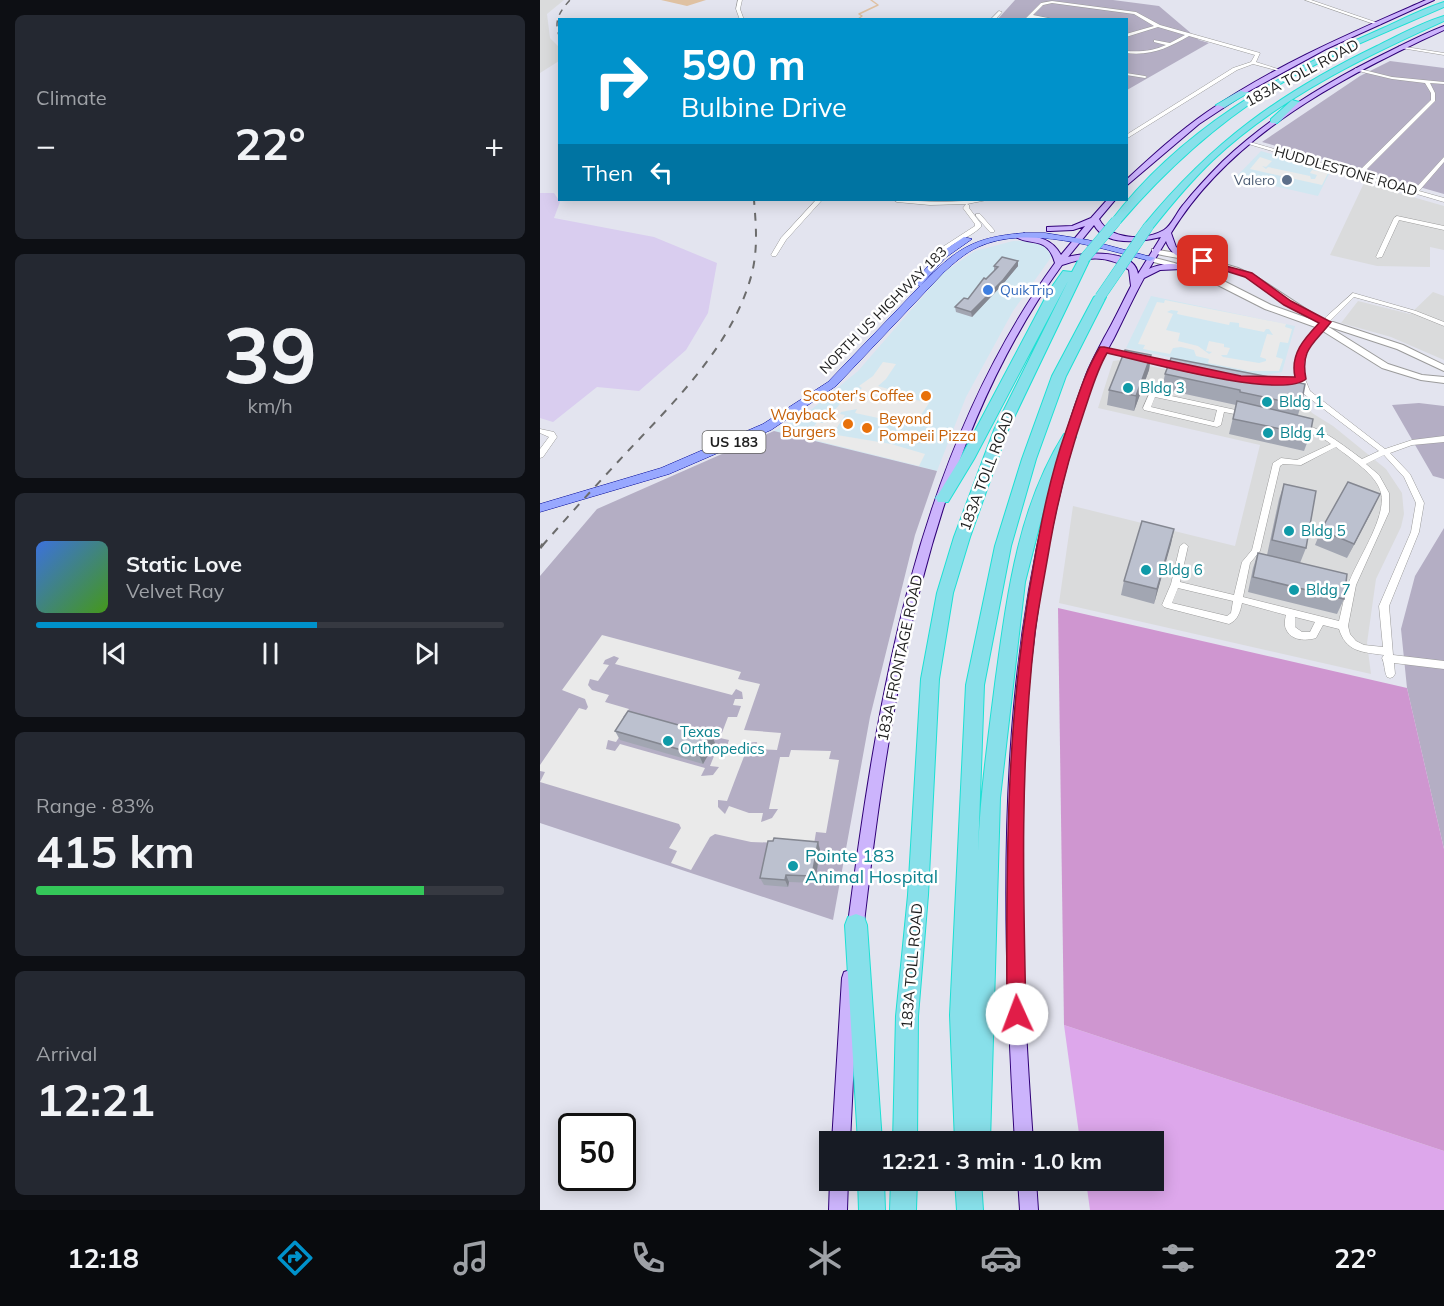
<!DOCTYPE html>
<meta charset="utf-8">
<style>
body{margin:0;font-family:Mulish,sans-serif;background:#242831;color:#f1f3f6;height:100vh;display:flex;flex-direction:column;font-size:22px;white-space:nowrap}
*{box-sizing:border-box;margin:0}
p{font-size:20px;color:#9ea1a6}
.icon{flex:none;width:33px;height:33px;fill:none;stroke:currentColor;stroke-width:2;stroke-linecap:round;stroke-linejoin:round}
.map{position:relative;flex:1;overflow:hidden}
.side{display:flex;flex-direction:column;gap:15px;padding:15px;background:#0d0f14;width:540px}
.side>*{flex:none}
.top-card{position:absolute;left:18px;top:18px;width:570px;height:183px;border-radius:0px;box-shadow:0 3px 15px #0003;background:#0092cb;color:#fff;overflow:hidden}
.speed{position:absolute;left:18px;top:1113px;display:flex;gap:12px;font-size:30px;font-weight:700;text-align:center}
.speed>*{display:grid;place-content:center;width:78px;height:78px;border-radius:50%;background:#171b24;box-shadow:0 3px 15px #0003;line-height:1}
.speed .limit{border:3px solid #111;border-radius:9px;background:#fff;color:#111}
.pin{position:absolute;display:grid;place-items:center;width:51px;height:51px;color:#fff;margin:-26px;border-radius:12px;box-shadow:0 3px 9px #0006}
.me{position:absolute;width:66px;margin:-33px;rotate:358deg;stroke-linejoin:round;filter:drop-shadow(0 0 4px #0008)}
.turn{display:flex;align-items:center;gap:21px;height:126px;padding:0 24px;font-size:27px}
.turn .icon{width:78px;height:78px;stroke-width:2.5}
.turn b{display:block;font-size:42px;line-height:51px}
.then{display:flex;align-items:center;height:57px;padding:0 24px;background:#0003;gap:12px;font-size:22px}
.big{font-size:45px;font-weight:700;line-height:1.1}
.side .card{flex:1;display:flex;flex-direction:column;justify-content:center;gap:9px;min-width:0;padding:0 21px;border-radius:9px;background:#242831}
.side .dial{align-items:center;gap:0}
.dial b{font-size:78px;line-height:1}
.song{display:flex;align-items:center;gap:18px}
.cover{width:72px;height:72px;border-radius:9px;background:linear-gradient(135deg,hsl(220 70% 55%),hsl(100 70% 35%))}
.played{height:6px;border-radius:3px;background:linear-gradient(90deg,#0092cb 60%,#363941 60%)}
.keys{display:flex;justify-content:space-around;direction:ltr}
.heat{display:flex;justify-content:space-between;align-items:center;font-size:33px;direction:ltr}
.charge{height:9px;border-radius:4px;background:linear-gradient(90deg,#34c759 83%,#363941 0)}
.trip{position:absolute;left:279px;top:1131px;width:345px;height:60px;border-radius:0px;background:#171b24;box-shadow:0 3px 15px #0003;font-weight:700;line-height:60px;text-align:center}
.tab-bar{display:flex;height:96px;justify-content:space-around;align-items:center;background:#090b0e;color:#9ea1a6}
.tab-bar .icon{width:42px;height:42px}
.tab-bar .selected{color:#0092cb}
.tab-bar b{font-size:27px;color:#f1f3f6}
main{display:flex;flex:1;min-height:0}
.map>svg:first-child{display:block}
.residential{fill:#dadbdc}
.commercial{fill:#d1e7f1}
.construction{fill:#b4aec4}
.farmland{fill:#d9cdef}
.grass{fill:#dda7eb}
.forest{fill:#cf96d0}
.parking{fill:#eaeaea;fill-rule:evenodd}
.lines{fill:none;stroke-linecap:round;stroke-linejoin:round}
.stream{stroke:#dfc1a2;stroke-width:1.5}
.river{fill:#dfc1a2;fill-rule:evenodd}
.minor-casing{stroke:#9b9b9b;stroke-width:1}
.tertiary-casing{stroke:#9b9b9b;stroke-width:2}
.secondary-casing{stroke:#300178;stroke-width:2}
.primary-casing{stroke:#000797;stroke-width:1}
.motorway-casing{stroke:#1de0d4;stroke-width:2}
.minor{fill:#fff;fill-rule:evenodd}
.tertiary{fill:#fff;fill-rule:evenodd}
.secondary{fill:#ccb4fc;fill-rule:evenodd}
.primary{fill:#98a8ff;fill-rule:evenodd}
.motorway{fill:#88e0ea;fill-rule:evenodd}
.rail-far2{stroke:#6c6c6c;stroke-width:1.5;stroke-dasharray:6 6;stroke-linecap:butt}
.rail-far1{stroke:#6c6c6c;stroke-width:2;stroke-dasharray:8 8;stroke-linecap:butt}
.rail{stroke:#6c6c6c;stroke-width:3;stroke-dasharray:13 13;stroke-linecap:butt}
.motorway-bridge-casing{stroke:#1de0d4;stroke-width:11;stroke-linecap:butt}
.motorway-bridge{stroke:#88e0ea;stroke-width:10}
.wall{fill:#a2a6b2}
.shaded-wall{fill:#848791}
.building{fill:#bcc1cf;stroke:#848791;stroke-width:1.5}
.route{fill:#e11d48;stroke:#92132f;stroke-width:1.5}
.service-dot{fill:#5c6f8a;stroke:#fff;stroke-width:2}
.shop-dot{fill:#3f7fe0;stroke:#fff;stroke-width:2}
.culture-dot{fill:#0f9aa8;stroke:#fff;stroke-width:2}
.food-dot{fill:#e8710a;stroke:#fff;stroke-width:2}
.labels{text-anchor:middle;stroke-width:5;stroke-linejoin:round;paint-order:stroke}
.far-street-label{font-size:14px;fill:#1e1e1e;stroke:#fff}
.far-service-label{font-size:14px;fill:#4e5e75;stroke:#fff;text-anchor:end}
.far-shop-label{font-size:14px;fill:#366cbe;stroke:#fff;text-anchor:start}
.shield{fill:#fff;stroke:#626262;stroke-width:1.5}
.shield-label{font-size:14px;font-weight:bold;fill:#1e1e1e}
.street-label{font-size:15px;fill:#1e1e1e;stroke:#fff}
.culture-label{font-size:15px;fill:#0d838f;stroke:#fff;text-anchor:start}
.food-label{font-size:15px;fill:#c56008;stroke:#fff;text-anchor:end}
.near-culture-label{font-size:18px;fill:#0d838f;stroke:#fff;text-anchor:start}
</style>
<main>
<section class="side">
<div class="card"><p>Climate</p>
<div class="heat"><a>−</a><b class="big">22°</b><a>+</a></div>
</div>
<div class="card dial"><b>39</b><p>km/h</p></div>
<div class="card">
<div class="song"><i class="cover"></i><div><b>Static Love</b><p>Velvet Ray</p></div></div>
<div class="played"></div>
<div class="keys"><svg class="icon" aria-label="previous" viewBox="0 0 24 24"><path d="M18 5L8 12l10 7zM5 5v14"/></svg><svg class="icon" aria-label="pause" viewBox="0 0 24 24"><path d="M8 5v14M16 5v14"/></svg><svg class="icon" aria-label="next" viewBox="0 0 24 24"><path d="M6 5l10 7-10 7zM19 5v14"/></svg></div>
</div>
<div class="card"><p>Range · 83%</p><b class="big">415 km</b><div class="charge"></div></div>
<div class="card"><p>Arrival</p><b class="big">12:21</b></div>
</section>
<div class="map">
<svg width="904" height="1210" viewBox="0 0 904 1210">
<rect width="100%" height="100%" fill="#e3e4ef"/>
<path class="residential" d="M0,0H24L7,14L10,38L19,47V61L0,73Z
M824,183L904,206V250L890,247V267L837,266L790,255Z
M893,292L904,296V360L851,337L801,323L818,301L870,314Z
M580,360L714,387L754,388L772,413L793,426L846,469L862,493L864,514L861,527L836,579L827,643L831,674L519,603L533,506L695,546L720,445L558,408L573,361Z"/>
<path class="commercial" d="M721,151L790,172L778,196L696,177Z
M473,241H494L506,244L512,253V256L473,311L426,397L397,471L234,431L272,409L318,371L404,272L435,251Z
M611,296L755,326L742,372L726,375L706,373L586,348Z"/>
<path class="construction" d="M475,0H573L619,6L659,40L669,43L587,90L586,20H457Z
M850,61L904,68V194L722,142L820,76Z
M879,403L904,406V479L893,476L852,405Z
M234,431L397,471L375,535L330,717L293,920L0,823V576L57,509Z
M904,528V849L867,688L861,629L875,576Z"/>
<path class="farmland" d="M0,193H14L20,202L14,218L114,237L177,263L168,313L146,350L99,391L57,387L13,422L0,418Z"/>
<path class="grass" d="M524,1025L904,1151V1210H550L546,1181L614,1180V1142L540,1141Z"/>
<path class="forest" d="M518,608L867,688L904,849V1151L524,1025Z"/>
<path class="parking" d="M720,157L732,161L726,167L722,166L726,169L728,167L770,176L771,179H775L777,175L770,173L772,170L788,173L782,185L710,169Z
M625,300L746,324L745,327L752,329L748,343L740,342L736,357L743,359L739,371H709L668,363L669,359L656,356L654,350L641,347L633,348L630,354L603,349L605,345L598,344L617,302L624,303ZM631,310L638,311L637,314L689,325L690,322L699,323V327L724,332L726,329H729L733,335L727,334L720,357L726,359V361L719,363L683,357L681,355H687L690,348L684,347V344L669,341L666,351L672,352L669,354L658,346L638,341L640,333L626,330L633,314L627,312Z
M343,362L356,364L346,379L338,386L358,392L356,395L389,403L381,415L386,417L380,427L315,413L317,409L301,412L300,414L305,415L296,429L291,428L290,431L297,435L351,444L385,454L379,466L266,438L277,422L283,423L300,404L322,388L319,386L333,376Z
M62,635L201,672L198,679L220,684L204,730L241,733L237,750L215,749L217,742L204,743L199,747L196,753L205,754L198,772L187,801L178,800V807L185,814L189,806L209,813H223L221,822L232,818L238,809H229L240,757H249L251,750L291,751L289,759L299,760L286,833L276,832L274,844L211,842L175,834L170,837L151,870L131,863L137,851L129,848L141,828L139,824L0,782L5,772L0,771V765L39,708L46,710L48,707L45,699L22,690ZM74,656L79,658L75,664L192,695L196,689L202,692L203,699H195L193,705L201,706L197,717H188L180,738L189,740L185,752L176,751L170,766L179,767L173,775L161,776L165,768L80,744L75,751L66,749L68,740L76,742L90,720L83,717L89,709L65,702L69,695L52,690L48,685L50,679L58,681L69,665L63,664L65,660Z"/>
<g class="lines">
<path class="stream" d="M317,20L322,16L319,14L338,5L331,0"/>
<path class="river" d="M121,0H166L147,6Z"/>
<g class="minor-casing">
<path id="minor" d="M198,0H202L200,9L204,20H200L196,9Z
M765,0H771L841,24L837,25Z
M512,1L596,12L620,25L720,53L716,62L741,70L739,71L713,64L697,70L586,139V135L693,68L711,62L715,55L649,36C628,48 611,56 586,53V51C601,52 613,51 626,45L614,42V40L630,43L645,35L618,27L586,37V34L614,26L594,14L512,3L503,5L493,15L518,20L491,18L489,20H484L501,3Z
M459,11L462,12L455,20H450Z
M859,46L904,53V55L861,48Z
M816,68L852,77L904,82V84L890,83L895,93V101L822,174L874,190L904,157V162L879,191L904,198V202L705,143L710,142L817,173L891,100V93L885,83L852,79L814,70Z
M586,73L605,76L607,77L605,78L586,75Z
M276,200H282L246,240L236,256H232L231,255L241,238Z
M354,200L401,202L447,200L427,204L429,205V208L441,224V227C425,242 409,240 398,262L396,263L393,261L401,248L435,226V224L423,208L426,204L390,205L357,202Z
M436,214H440L454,230V232H450L436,216Z
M857,216L904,226V230L859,220L842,257L837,258L836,257L854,218Z
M813,293L876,311L904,322V326L872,313L814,297L782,329L768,347L763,356L762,365V372L770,391L845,449L872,440L904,436V442L872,445L850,453L870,474L884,503L879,532L849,606L853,655L904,661V669L854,663L855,674L853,677L850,678L847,677C844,671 845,664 842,658L844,655C822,652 806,652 799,629L783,625L776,638C766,641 751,641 746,629C744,625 745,619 746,615L702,603C700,612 698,620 689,624L627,608L624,607L622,605L631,584L640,546L644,543L648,546L640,582L694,595L702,562L712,550L733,463L741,458L757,460L791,444L784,439L757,428V424C778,424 805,447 822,459L839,451L764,394L757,379L755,369L756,356L769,336L786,317ZM796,447C810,458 837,475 841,493C847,518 816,561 808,585C804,596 802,609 799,621L703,597L710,563L720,551L740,466L743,464L761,465ZM844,455L864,477L876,503L871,532L839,606L843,647L824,645L816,641L810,634L808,626L816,585L849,512V493L839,475L826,464ZM638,588L693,601L691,613L687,616L632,603ZM755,617L775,622L770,632H762L755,627Z
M564,348L638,364L642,366L638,368L562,351L561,350Z
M610,392H613L705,412L709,414L705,416L684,412L681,425L677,427L604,410L603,408ZM615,397L677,410L674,422L611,407Z
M0,429L14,432L17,437L3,457L0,458V449L9,437L0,433Z"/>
</g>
<g class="tertiary-casing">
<path id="tertiary" d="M612,249L661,257L698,268L717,277L777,316L773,318C748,310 729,289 706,277C677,262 644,260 612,253Z
M607,256L662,270L731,305L784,324L848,364L882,375L904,377V383L881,380L842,368L778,328L725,309L656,274L607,260Z
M787,322H793L863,345L904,365V371L857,349L787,326Z"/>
</g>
<g class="secondary-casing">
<path id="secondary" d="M886,0H894L786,49L709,91L659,124L586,186V180C612,156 638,132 667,112C735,65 811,33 886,0Z
M904,26V30C802,77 692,134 631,233L636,247L650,256V260C639,260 629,251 626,241L609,269C619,264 637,262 646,267L642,269L620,270L604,278C593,298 584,318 574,338C567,351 560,362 555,375C466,621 475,885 493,1142H475C460,885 454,619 546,375C551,362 558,350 564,338C574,321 582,303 591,286L589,270C568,254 545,257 522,265C386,452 349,707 323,931L320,936L315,939L310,936L307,931C337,700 375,456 515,263C507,235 492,247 474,236L478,234C496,236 512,238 521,255L545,226L533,230L510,231H507V227L532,226L551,218L567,200H575L559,219C569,240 605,241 624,230C631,226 637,212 643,205C655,190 669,175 683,161C732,115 790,80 850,51C868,42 886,33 904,26ZM554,225C566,247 600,242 621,237L598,274C595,249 545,252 528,257Z
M310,970L316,972L318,978L310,1142H292L302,978L304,972Z
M290,1180H308L307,1210H289Z
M478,1180H496L498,1210H480Z"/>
</g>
<g class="primary-casing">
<path id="primary" d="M484,233H505L548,240L615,258L610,261C559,248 488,224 438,247C425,253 414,263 404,272L296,386L231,430L129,474L0,512V504L121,468L223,424L288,382L380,286L372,284L399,254L424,237L432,239L405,258L381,285C416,249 433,237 484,233Z"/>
</g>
<g class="motorway-casing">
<path id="motorway" d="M904,2V7C854,29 802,49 754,76C687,114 630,165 580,223L576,224L571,221C639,131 739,73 841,29C861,20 882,9 904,2Z
M904,16V21C822,58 739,98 673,160C650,182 631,205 612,229H604V225C673,141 740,93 837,46C859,35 881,23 904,16Z
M701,91L708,93L684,107L676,105Z
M752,100L759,102L737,123H731V119Z
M544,256L550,259L468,430L430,537L413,593L399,679L388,895L378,1016L377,1142H353L356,1016L368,895L381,679L397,593L414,537L454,430L528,281L434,459L408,502H398L396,498L420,459L509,291L523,271L532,272L540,257Z
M560,293L566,297L526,376L496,459L471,546L444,685L438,853C440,796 448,740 455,684C467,597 477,509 524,434H534L536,437L519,466L503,512L485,582L460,798L450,1142H415L410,1015L426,685L455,546L482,459L512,376L554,297Z
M316,914L324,917L327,925L342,1142H318L305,925L308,917Z
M318,1180H344L345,1210H319Z
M351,1180H377L376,1210H350Z
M415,1180H441L443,1210H417Z"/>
</g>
<use href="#minor" class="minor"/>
<use href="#tertiary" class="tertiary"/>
<use href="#secondary" class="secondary"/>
<use href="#primary" class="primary"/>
<use href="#motorway" class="motorway"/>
<path class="rail-far2" d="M20,38C13,22 19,12 30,0"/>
<path class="rail-far1" d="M2,546C30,514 59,482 88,451C136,400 194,343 212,273C218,248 216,225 214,200"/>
<path class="rail" d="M0,548L3,544"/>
<g class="motorway-bridge-casing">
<path id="motorway-bridge" d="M544,259L576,221
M560,297L608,227"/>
</g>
<use href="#motorway-bridge" class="motorway-bridge"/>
</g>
<path class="wall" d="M478,261V266L463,284L432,317L416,312L415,307L428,299L446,279L454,271V266Z
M611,355L609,370L594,411L567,405L569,390Z
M631,358L761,405L758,415L770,435L764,451L689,434L696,405L622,389L625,374Z
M744,484L766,548L760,563L804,599L797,614L708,592L713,568L718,553L727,555L739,499Z
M840,494L807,558L775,545L781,530Z
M634,529L614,604L581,595L584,581Z
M75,731L175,743L163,764L80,740Z
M278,842L280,850L275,883L249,882L248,887L224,885L220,878Z"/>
<path class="shaded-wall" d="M478,261V266L463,284L432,317L431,312Z
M611,355L609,370L594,411L596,396Z
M840,494L833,509L807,558L814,544Z
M634,529L631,544L614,604L617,589Z
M171,734L175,743L163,764L159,755Z
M278,842L280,850L275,883L272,876Z
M246,875L249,882L248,887L245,880Z"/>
<path class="building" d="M462,257L478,261L463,280L431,312L415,307L424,298L428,299L444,278L446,279L458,267L454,266Z
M585,350L611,355L596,396L569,390Z
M631,358L765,384L761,405L700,392V390L625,374Z
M697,401L773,419L770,435L693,419Z
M808,482L840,494L814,544L781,530Z
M744,484L776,491L766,548L732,540Z
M602,521L634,529L617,589L584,581Z
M718,553L807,574L804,599L713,577Z
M88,711L171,734L159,755L75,731Z
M234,838L278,842L272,876L246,875L245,880L220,878L228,841H233Z"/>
<path class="route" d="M660,259L712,273L751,301L791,322C774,344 760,349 766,379C742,400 602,361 567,353C556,372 551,392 544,412C529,456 518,499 510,544C505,574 499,603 495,633C480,760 483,887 486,1014L483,1020L477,1023L470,1020L467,1014C466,864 466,716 493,569C501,522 510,476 526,431C536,403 544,373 560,347H564L701,376L755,377C750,354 764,339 779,323L744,305L705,277L660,263Z"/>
<circle class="service-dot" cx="747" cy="180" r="6"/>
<circle class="shop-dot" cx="448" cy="290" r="6"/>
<g class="culture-dot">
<circle cx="588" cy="388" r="6"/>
<circle cx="727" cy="402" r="6"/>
<circle cx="728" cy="433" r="6"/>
<circle cx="749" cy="531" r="6"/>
<circle cx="606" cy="570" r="6"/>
<circle cx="754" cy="590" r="6"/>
<circle cx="128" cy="741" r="6"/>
<circle cx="253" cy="866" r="6"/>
</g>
<g class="food-dot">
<circle cx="386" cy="396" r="6"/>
<circle cx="308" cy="424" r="6"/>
<circle cx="327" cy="428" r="6"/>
</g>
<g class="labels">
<g class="far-street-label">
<text transform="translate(806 171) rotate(16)" y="5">HUDDLESTONE ROAD</text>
<text transform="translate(343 310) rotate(-45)" y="5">NORTH US HIGHWAY 183</text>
</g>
<g class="far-service-label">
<text x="735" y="185">Valero</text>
</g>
<g class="far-shop-label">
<text x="460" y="295">QuikTrip</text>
</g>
<rect class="shield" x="162.5" y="431" width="63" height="22" rx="4.5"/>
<g class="shield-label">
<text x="194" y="447">US 183</text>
</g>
<g class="street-label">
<text transform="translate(762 73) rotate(-28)" y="5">183A TOLL ROAD</text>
<text transform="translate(447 471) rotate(-69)" y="5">183A TOLL ROAD</text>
<text transform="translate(360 658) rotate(-78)" y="5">183A FRONTAGE ROAD</text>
<text transform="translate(372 966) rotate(-85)" y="5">183A TOLL ROAD</text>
</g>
<g class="culture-label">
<text x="600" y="393">Bldg 3</text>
<text x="739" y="407">Bldg 1</text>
<text x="740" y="438">Bldg 4</text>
<text x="761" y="536">Bldg 5</text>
<text x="618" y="575">Bldg 6</text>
<text x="766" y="595">Bldg 7</text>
<text x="140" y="737">Texas<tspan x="140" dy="17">Orthopedics</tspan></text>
</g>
<g class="food-label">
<text x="374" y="401">Scooter's Coffee</text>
<text x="296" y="420">Wayback<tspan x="296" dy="17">Burgers</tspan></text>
<text x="339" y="424" text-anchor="start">Beyond<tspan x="339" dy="17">Pompeii Pizza</tspan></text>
</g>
<g class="near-culture-label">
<text x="265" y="862">Pointe 183<tspan x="265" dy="21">Animal Hospital</tspan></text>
</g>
</g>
</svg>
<div class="speed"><div class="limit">50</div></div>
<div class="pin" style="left:663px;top:261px;background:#d93025"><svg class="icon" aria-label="arrive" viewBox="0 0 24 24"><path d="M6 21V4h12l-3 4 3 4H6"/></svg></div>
<svg class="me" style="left:477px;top:1014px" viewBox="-20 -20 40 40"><circle r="19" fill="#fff"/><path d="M0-13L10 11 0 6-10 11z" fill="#e11d48"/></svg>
<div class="trip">12:21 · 3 min · 1.0 km</div>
<div class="top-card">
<div class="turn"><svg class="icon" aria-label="right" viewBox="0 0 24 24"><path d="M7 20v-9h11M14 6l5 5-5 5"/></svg><div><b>590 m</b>Bulbine Drive</div></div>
<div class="then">Then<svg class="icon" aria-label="left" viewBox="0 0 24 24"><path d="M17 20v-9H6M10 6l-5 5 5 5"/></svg></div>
</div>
</div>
</main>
<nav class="tab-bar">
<b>12:18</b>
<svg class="icon selected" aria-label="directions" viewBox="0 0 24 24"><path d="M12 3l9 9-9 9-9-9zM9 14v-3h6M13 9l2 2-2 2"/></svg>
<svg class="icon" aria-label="music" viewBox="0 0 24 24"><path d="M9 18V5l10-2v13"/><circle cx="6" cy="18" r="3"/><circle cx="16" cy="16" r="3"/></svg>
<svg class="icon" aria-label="phone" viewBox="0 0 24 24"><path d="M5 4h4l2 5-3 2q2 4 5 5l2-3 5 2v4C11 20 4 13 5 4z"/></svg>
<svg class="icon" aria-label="climate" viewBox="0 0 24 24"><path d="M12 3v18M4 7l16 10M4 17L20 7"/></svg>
<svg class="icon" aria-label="car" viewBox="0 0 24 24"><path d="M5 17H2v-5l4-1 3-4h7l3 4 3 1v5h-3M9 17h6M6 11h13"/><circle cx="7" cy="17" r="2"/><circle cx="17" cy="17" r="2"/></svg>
<svg class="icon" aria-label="filters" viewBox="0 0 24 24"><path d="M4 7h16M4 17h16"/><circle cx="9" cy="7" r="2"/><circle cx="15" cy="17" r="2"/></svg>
<b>22°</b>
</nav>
